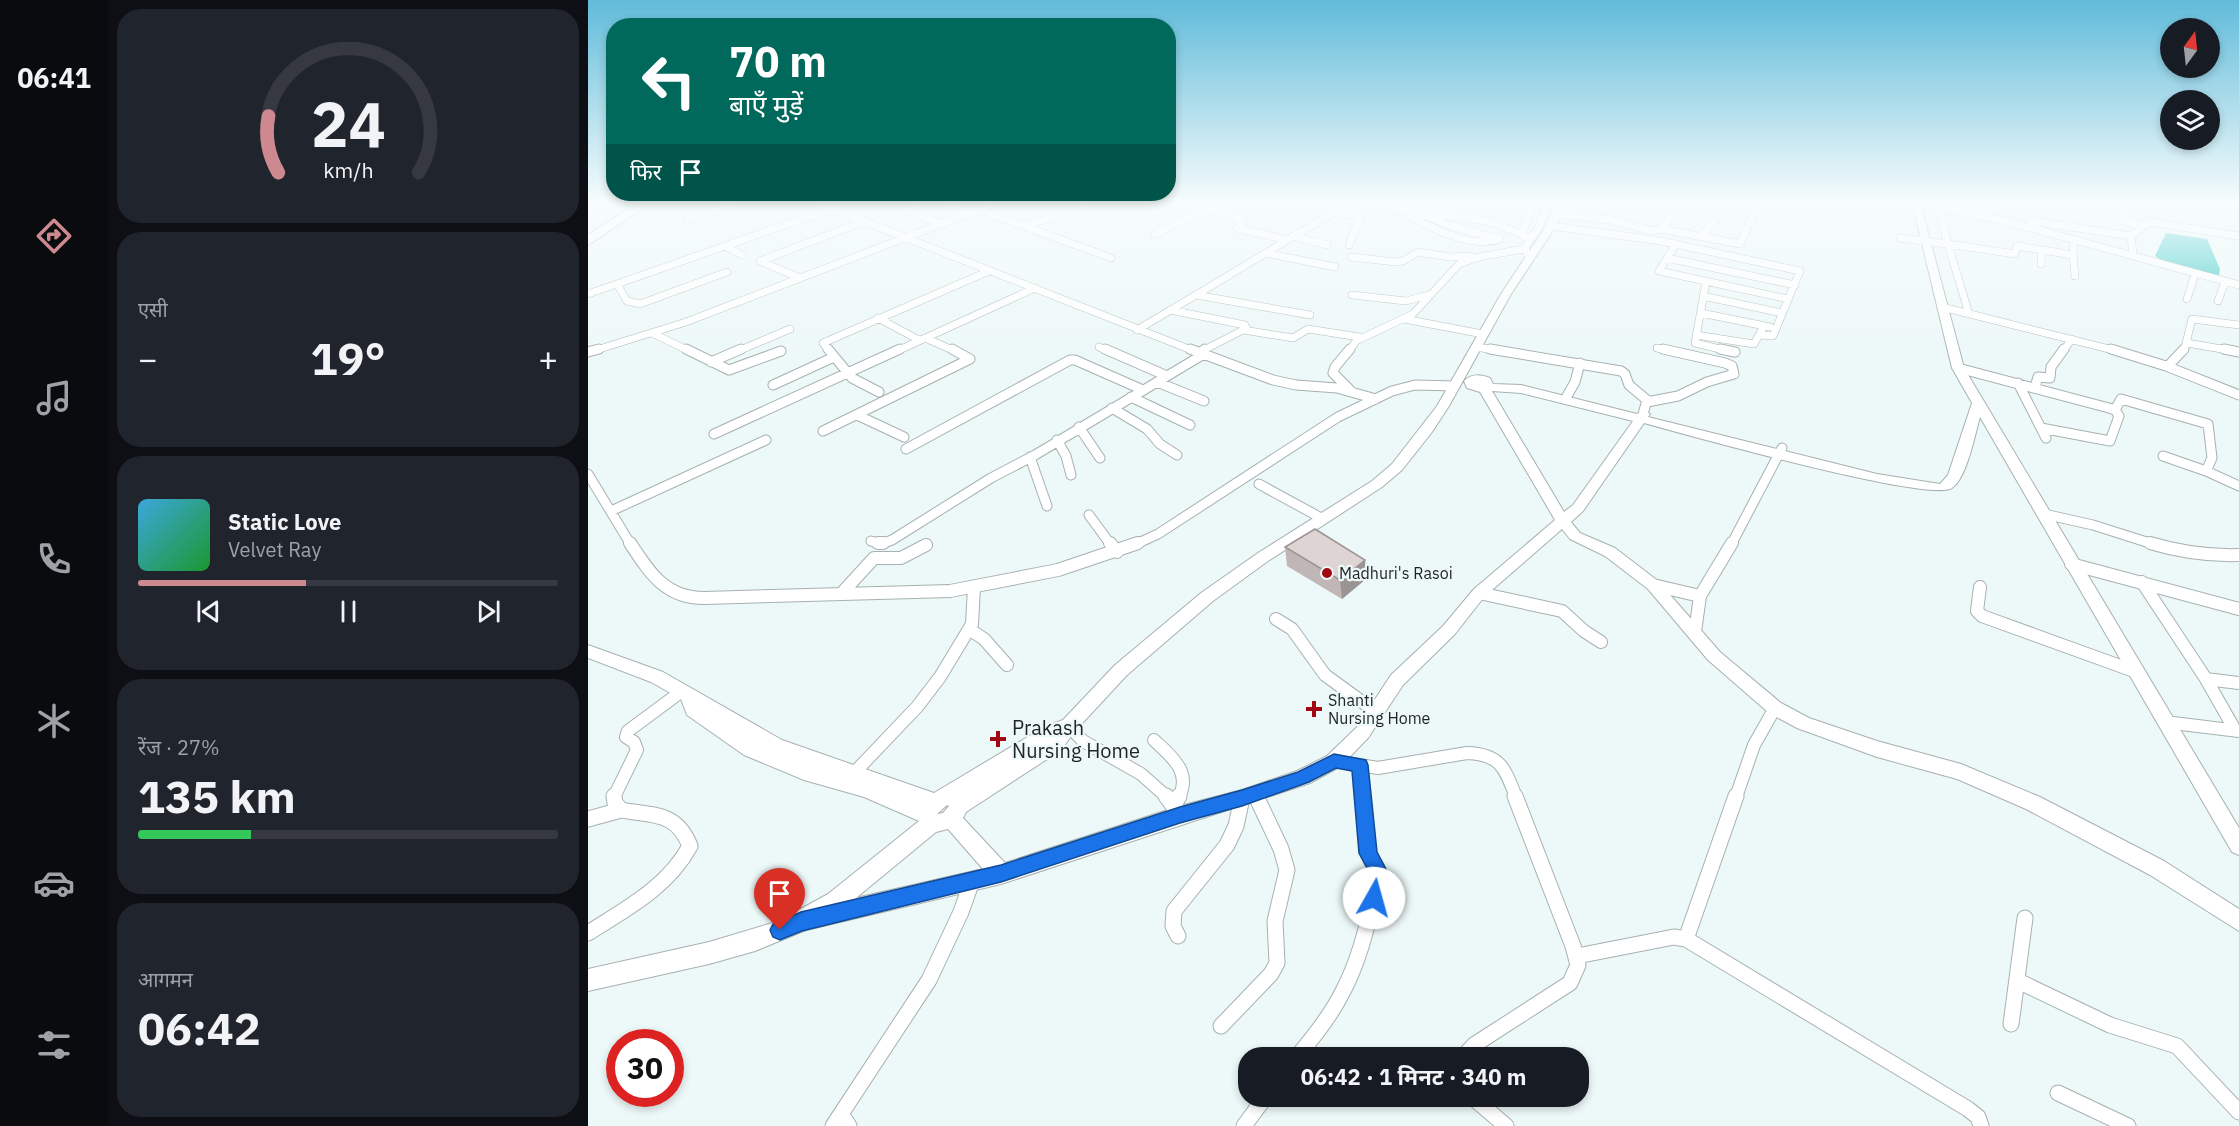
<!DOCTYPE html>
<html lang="hi">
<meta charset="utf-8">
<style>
body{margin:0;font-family:"IBM Plex Sans","Noto Sans Devanagari",sans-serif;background:#20242c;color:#f1f3f6;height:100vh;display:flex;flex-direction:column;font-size:22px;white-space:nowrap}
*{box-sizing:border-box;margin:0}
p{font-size:20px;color:#9ea1a6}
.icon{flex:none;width:33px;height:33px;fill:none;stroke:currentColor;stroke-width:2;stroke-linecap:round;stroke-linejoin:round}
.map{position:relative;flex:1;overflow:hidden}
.side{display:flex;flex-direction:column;gap:9px;padding:9px;background:#0d0f14;width:480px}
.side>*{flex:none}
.hud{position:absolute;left:18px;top:18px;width:570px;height:183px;border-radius:24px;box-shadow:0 3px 9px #0003;background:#00695c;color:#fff;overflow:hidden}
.needle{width:39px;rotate:15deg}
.fabs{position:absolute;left:1572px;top:18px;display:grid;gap:12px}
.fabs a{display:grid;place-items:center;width:60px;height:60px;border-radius:50%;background:#171b24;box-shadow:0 3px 9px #0003;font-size:30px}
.speed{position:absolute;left:18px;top:1029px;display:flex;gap:12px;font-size:30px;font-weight:700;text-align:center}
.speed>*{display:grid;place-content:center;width:78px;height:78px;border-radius:50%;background:#171b24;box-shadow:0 3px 9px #0003;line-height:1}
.speed .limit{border:9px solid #d22;background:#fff;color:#111}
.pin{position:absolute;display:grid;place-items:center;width:51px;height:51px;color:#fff;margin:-62px -26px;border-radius:50% 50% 50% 0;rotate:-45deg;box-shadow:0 0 6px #0007}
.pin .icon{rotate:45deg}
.me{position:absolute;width:66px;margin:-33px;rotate:7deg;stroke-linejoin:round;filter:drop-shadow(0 0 4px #0008)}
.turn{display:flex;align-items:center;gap:21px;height:126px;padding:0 24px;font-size:27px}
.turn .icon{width:78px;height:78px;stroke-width:2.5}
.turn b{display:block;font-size:42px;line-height:51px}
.then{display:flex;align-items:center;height:57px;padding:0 24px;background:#0003;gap:12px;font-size:22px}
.big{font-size:45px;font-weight:700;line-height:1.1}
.side .card{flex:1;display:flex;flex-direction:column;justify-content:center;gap:9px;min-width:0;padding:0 21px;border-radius:24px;background:#20242c}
.side .dial{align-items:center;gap:0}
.dial svg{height:156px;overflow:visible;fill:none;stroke:#363941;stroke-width:7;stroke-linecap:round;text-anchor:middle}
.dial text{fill:#f1f3f6;stroke:none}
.song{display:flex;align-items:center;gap:18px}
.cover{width:72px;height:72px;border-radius:9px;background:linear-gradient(135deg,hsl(200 70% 55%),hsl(130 70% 35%))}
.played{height:6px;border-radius:3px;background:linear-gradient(90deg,#cd898f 40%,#363941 40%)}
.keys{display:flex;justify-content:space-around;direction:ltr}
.heat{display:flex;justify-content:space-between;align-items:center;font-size:33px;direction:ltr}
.charge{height:9px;border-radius:4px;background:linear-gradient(90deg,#34c759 27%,#363941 0)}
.trip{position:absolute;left:650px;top:1047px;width:351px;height:60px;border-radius:24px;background:#171b24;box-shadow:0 3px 9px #0003;font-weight:700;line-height:60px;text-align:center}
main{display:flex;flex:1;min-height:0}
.dock{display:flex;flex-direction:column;width:108px;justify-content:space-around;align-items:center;background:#090b0e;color:#9ea1a6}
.dock .icon{width:42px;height:42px}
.dock .active{color:#cd898f}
.dock b{font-size:27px;color:#f1f3f6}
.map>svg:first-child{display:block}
.water{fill:#34c6c6}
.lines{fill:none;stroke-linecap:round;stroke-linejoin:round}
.street-far3-casing{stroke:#a7b1b0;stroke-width:8}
.street-far2-casing{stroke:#a7b1b0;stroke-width:11}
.street-far1-casing{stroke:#a7b1b0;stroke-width:14}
.street-casing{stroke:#a7b1b0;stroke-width:17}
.secondary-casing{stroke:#a7b1b0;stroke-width:2}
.highway-casing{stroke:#a7b1b0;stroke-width:2}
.street-far3{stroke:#fff;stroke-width:7}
.street-far2{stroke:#fff;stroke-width:9}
.street-far1{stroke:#fff;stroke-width:12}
.street{stroke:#fff;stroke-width:15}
.secondary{fill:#fff;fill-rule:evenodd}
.highway{fill:#fff;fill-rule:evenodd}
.wall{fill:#bfb6b5}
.shaded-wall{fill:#9b9494}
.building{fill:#ded4d3;stroke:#9b9494;stroke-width:1.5}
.route{fill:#1a73e8;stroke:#114b97;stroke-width:1.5}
.poi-dot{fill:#a20811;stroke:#edf8f8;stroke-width:2}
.labels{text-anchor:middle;stroke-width:4.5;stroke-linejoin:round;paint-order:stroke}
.poi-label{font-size:16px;fill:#1f2323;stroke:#edf8f8;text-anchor:start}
.near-poi-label{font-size:20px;fill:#1f2323;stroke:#edf8f8;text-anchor:start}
</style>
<main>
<nav class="dock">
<b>06:41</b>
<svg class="icon active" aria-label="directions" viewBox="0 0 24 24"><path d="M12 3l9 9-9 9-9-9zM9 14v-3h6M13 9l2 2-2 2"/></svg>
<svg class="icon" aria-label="music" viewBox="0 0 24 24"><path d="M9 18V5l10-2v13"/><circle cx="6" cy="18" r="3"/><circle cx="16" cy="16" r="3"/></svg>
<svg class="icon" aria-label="phone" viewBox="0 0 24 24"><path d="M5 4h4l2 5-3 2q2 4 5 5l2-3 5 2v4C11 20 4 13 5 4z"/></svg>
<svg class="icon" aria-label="climate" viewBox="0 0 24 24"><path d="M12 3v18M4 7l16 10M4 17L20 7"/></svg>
<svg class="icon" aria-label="car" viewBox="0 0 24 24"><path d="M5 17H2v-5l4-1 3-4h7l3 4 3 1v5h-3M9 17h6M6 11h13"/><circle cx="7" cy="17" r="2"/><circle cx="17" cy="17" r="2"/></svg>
<svg class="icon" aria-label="filters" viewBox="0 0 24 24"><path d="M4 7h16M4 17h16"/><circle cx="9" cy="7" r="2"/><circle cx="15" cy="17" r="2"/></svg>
</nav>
<section class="side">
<div class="card dial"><svg viewBox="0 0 100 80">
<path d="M14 69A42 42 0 1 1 86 69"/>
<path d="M14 69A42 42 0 0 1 9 40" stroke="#cd898f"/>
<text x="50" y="56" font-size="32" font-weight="700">24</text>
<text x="50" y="72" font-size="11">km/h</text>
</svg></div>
<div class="card"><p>एसी</p>
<div class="heat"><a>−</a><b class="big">19°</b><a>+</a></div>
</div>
<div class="card">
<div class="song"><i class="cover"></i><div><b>Static Love</b><p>Velvet Ray</p></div></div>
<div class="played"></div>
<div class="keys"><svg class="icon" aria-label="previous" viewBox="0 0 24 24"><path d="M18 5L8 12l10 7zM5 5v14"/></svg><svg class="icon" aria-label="pause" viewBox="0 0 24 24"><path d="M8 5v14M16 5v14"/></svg><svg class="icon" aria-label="next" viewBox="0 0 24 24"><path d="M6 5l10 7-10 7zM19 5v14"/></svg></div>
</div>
<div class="card"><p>रेंज · 27%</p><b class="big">135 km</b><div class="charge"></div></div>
<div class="card"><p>आगमन</p><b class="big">06:42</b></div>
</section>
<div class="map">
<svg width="1651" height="1126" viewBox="0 0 1651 1126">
<rect width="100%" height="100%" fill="#edf8f8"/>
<path class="water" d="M1578,233L1619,239L1632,269L1631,276L1576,262L1567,256Z"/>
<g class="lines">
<g class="street-far3-casing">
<path id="street-far3" d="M227,202L606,351
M334,202L317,210L355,224
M350,202L386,211
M760,202L899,221L934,234
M1313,202L1333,213
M1329,203L1418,221L1651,285
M1537,205L1533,220L1556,226
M622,207L655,221L649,228L699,240
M390,209L523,258
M1113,210L1114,202
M825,211L828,212
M828,212L863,226L912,239C884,249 846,229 821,216Z
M968,214L1022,220L1065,231L1073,229L1082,218
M1390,216L1403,202
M99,219L152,202
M438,226L506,202
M963,226L1073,241L1212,271L1185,336L1172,335
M1440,228L1443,221L1543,236
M1073,229L1152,244L1169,206L1186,208L1179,202
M567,234L634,202
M705,236L739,245
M1112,237L1126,222
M939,238L934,234L946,202
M1312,238L1360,244L1351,207
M1088,244L1071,271L1200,299
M137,246L262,202
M677,253L747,267
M939,254L937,247L950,229L961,202
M1485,255L1487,276
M1545,255L1543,236L1561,222L1651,236
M763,257L808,262L815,261L830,252L862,257L883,256
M1079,258L1207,285
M1453,264L1454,250
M212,278L172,261L277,221
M1118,282L1107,343L1140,351
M29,284L137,246L154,255
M0,294L29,284L39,301L52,304L139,272
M608,295L746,212L772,217L761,245
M764,295L818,301L841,295
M1115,296L1194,313
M1599,299L1607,274
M1630,301L1637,282
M1354,307L1529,351
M582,310L657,325L659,329
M1113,313L1182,327
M1381,314L1360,244L1427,254L1429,246L1485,255L1486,240
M290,318L331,340
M816,319L895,334
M549,330L608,295L722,315
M64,333L101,351
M1108,335L1166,344L1176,326
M337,338L367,351
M770,340L825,314L871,264L891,257L936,249
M1599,343L1645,351
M511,347L520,351
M888,347L911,351
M1069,348L1082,351
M5,351L98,322L410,202
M150,351L202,329
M241,351L235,343L401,271
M309,351L447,288
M614,351L655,330L705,338L720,329L771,337L761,351
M1475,351L1484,339
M1596,351L1604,319L1651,325"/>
</g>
<g class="street-far2-casing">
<path id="street-far2" d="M98,349L141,370L193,351
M240,349L264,378L291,392
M517,349L579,376
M602,349L685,380L708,385L749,388L788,399
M902,349L1033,371L1037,374L1041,385L1059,400L1055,414
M1132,349L1147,352
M1523,349L1578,366L1651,395
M1636,349L1651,352
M0,352L11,349
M612,352L617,349
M123,362L153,349
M1581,365L1596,349
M1370,368L1521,408L1527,410L1531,416L1522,441L1453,428
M569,382L616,401
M1430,383L1458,438
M185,385L246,357
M1447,387L1450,377L1462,378L1463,367L1476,349
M762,390L745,373L747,367L762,349
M979,396L987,382L992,363
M543,397L602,425
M1059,402L1090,396L1119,382L1146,374L1144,366L1137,363L1075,349
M524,408L559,429L572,444L589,455
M1527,410L1533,399L1620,424L1624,458L1618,471
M269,415L316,437
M491,427L512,458
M235,431L382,359L364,349
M126,434L312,349
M469,440L478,456L483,475
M318,449L482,360H487L555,390
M1575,456L1618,471L1651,486
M442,457L459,506
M0,474L43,545
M671,484L735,519
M23,511L178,440
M1456,514L1505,525L1568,545
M501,515L523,545
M283,541L293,544L304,540L403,478L447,455L616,354
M546,545L570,534L750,417L804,391L827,385L867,386
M1143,545L1194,448"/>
</g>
<g class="street-far1-casing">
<path id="street-far1" d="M42,543C62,573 77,598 116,598L362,591L470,570L550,543
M290,543H295
M522,543L529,552
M1562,543C1592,552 1620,556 1651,555
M1483,564L1651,609
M1554,582L1618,679L1647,730
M1065,585L1112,596
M1392,587L1389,611L1394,616L1546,671
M254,593L286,558H313L338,545
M891,593L974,611L996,631L1013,642
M688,619L704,629L737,675L788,712
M381,629L396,639L419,665
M1107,632L1112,596L1144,543
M1618,679L1651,683
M1577,722L1651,731
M481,726L495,741L553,774L579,797
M566,740C583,756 604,772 591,797
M746,761L790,768L879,753C913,754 917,769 928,797
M772,765L775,797
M267,772L329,707L352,677L384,624L386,587
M667,793L669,797
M26,797L49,750L46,742L38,737L40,731L94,691
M1148,797L1166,745L1187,708"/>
</g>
<g class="street-casing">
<path id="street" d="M578,796L592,815
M586,805L591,796
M0,819L33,810
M0,933C38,909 80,887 102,846C88,811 65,816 33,810L27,803L26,796
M590,936L585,926L586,911L639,845L648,826L654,798
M1098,939L1148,796
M989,956L1086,937L1098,939L1380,1109L1390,1117L1393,1126
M1430,981L1522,1025L1589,1046L1651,1112
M1423,1024L1437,918
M633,1026L683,974L689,963L687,921L699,870L693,849L668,796
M708,1058C725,1038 742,1017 754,993C773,958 781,917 791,878L789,868L780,853L775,796
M874,1058L886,1045L982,983L990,965L985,946L927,796
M1470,1093L1540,1126
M883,1096L918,1126
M254,1115L261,1126
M245,1126L341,980L373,912L384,881
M656,1126L678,1096"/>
</g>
<g class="secondary-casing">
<path id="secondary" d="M968,202H976L968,226L923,294L861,406L844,432L814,470L794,487L680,561L625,601L539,675L487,731L473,750L378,812L375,818L417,863L592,806L654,790L709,771L739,756L768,728L803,675L855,626L886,589L967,520L892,392L879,388L876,381C884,373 893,375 902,378L905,384L933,385L1049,414L1056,410L1062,414L1060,417L1289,474L1352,484L1360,475L1384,403L1364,368L1324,202H1332L1376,368L1651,828V855L1644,852L1392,417C1387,434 1379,478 1364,488C1342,503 1096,434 1056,423L995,511L983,522L992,533L1027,548L1070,581L1132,652L1193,703L1221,718L1289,741L1373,764L1452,797L1576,861L1651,909V931L1562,875L1438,809L1369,779L1289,757L1209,728L1181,713L1120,660L1060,589L1017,556L982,539L974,529L896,597L867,634L815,685L780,738L753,766L722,783L413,884L218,930L167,951L121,964L0,991V969L121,942L191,921L240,894L331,821L276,797L216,780L156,755L99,715L93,699L63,682L0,658V645L75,672L194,740L346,793L458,726L475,720L527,665L613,593L670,553L784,481L804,464L849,406L913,294L958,226ZM904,391L933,393L1045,421L985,505L976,512ZM359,805L361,806L355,813L349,814ZM360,829L395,869L268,898L348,832Z"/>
</g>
<g class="highway-casing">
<path id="highway" d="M51,202H65L0,245V235Z"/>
</g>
<use href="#street-far3" class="street-far3"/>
<use href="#street-far2" class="street-far2"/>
<use href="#street-far1" class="street-far1"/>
<use href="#street" class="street"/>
<use href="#secondary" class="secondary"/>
<use href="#highway" class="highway"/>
</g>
<path class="wall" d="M697,547L777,560L778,579L754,599L699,566Z"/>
<path class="shaded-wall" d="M777,560L778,579L754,599L752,580Z"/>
<path class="building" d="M727,529L777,560L752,580L697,547Z"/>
<linearGradient id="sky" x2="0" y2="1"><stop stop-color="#60bbda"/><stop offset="0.56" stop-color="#f7fcfc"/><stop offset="1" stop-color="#f7fcfc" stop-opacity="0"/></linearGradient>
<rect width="1651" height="359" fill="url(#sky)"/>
<path class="route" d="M746,754L778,760L780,765L789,852L800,873L793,904L786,907L779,904L776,898L782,874L771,853L764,771L748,768L721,782L654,806L592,823L413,882L214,931L192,940L185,937L182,930L185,924L213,912L413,865L592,807L654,790L710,772Z"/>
<g class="poi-dot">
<circle cx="739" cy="573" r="6"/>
<path d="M723 700h6v6h6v6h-6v6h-6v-6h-6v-6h6z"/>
<path d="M407 730h6v6h6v6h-6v6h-6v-6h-6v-6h6z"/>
</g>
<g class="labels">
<g class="poi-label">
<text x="751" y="579">Madhuri's Rasoi</text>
<text x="740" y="706">Shanti<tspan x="740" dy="18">Nursing Home</tspan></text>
</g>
<g class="near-poi-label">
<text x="424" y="735">Prakash<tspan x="424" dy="23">Nursing Home</tspan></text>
</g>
</g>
</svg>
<div class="fabs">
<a><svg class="needle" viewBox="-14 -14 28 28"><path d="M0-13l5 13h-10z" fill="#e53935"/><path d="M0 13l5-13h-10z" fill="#9ea1a6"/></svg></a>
<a><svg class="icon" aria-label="layers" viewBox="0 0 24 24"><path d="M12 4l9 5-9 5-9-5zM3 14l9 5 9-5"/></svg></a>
</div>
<div class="speed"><div class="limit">30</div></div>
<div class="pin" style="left:192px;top:930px;background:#d93025"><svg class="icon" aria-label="arrive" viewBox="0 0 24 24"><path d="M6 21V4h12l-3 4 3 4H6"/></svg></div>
<svg class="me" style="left:786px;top:898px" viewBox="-20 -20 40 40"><circle r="19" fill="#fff"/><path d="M0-13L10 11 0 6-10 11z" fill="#1a73e8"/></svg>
<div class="trip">06:42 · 1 मिनट · 340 m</div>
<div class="hud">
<div class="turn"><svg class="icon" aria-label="left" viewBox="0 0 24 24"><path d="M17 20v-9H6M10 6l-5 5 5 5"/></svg><div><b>70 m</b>बाएँ मुड़ें</div></div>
<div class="then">फिर<svg class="icon" aria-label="arrive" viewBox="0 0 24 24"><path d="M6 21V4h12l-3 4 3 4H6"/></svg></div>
</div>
</div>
</main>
